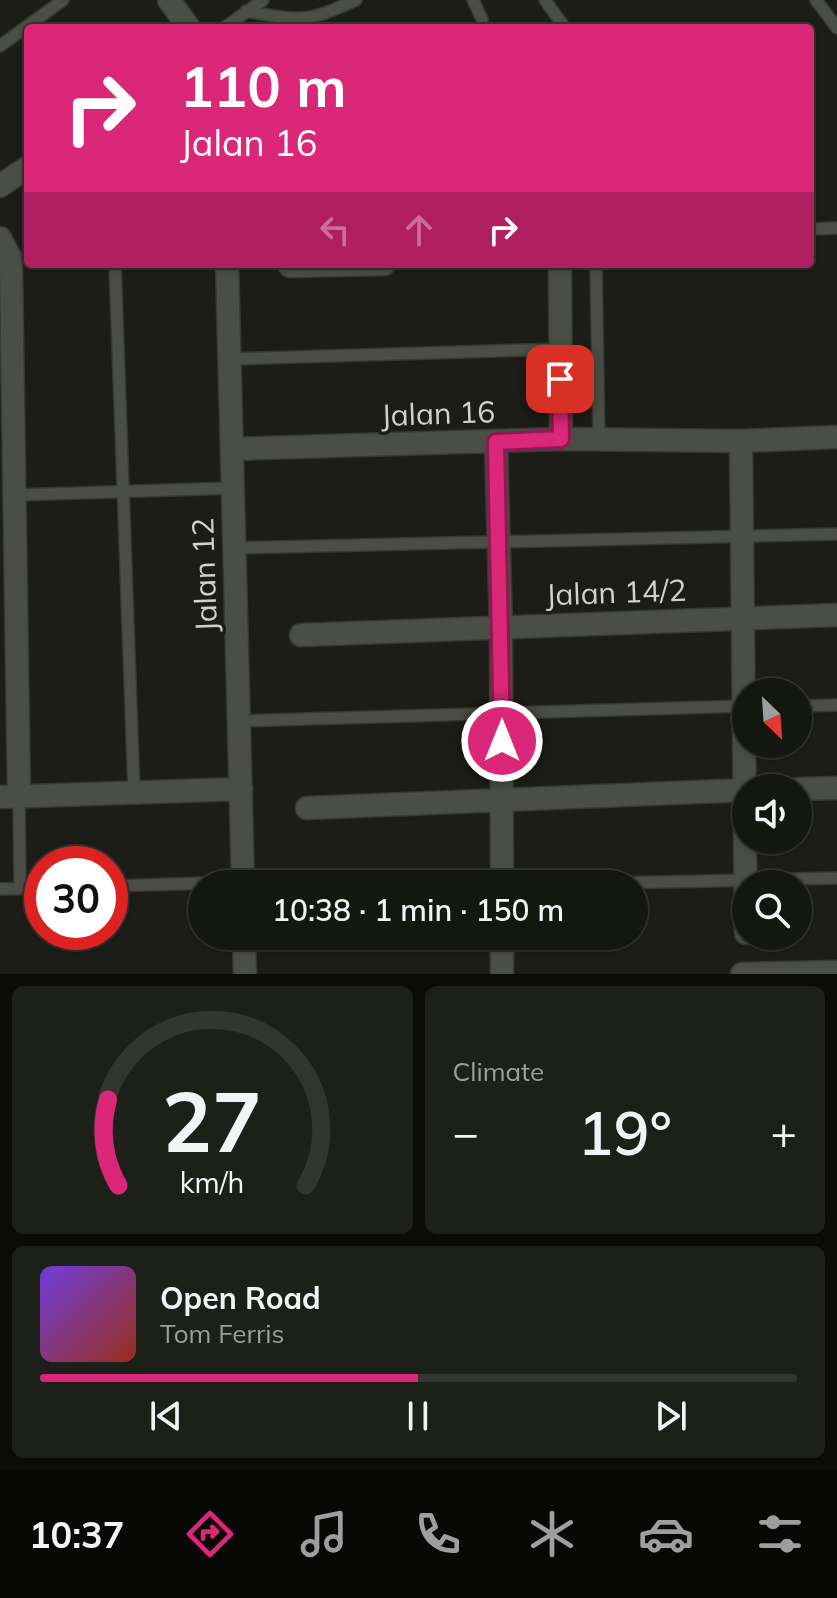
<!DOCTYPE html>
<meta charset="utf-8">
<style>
body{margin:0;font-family:Mulish,sans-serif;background:#1d1f19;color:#f1f3f6;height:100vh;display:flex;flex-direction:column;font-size:30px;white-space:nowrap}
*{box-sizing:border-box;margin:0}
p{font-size:26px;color:#9d9f9f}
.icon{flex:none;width:44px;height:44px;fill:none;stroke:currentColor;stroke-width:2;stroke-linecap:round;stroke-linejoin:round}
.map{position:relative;height:974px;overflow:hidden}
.drawer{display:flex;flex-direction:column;gap:12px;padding:12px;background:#0b0c09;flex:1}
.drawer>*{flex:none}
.hud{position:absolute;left:24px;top:24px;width:790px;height:244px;border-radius:8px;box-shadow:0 2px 6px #0004,0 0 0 2px #333530;background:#db2777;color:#fff;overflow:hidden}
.needle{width:52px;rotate:155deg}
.buttons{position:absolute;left:732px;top:678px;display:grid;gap:16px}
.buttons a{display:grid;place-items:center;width:80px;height:80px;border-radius:50%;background:#141610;box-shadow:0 2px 6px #0004,0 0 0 2px #333530;font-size:40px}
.speed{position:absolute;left:24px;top:846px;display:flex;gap:16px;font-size:40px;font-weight:700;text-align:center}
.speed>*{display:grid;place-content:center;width:104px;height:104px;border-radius:50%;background:#141610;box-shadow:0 2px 6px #0004,0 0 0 2px #333530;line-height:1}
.speed .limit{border:12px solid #d22;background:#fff;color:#111}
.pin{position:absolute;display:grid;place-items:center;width:68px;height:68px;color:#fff;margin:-34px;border-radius:16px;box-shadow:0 4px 12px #0006}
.me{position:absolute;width:88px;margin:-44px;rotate:0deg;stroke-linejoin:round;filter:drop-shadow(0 0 6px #0008)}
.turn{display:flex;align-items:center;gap:28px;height:168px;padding:0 24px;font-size:36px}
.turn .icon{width:104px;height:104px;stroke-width:2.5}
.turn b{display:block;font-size:56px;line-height:68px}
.lanes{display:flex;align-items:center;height:76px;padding:0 24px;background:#0003;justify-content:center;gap:40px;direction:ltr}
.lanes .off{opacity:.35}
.big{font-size:60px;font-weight:600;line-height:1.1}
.drawer .tile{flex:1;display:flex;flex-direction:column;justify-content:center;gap:12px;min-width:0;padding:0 28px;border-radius:12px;background:#1d1f19}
.drawer .dial{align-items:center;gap:0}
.dial svg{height:208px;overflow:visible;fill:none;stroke:#333530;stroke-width:7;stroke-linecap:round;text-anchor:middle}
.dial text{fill:#f1f3f6;stroke:none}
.song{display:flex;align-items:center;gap:24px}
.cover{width:96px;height:96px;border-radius:12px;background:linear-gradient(135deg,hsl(260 70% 55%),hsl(10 70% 35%))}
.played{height:8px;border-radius:4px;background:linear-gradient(90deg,#db2777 50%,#333530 50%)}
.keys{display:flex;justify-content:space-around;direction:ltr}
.heat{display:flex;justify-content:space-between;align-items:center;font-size:44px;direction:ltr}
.drawer .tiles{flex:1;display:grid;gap:12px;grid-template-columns:1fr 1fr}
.tile:last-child{grid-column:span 2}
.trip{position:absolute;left:188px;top:870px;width:460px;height:80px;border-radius:40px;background:#141610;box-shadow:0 2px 6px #0004,0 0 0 2px #333530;font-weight:600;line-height:80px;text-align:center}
.tabs{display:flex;height:128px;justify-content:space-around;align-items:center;background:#080906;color:#9d9f9f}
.tabs .icon{width:56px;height:56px}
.tabs .active{color:#db2777}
.tabs b{font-size:36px;color:#f1f3f6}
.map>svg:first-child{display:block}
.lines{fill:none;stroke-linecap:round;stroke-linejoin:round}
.service-casing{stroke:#363833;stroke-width:14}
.minor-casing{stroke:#363833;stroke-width:25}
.service{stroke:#4b4e45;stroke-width:11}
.minor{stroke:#4b4e45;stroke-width:22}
.route-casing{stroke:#8e194d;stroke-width:20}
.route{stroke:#db2777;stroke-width:14}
.labels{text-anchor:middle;stroke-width:7;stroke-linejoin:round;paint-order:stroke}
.street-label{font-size:30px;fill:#d0d2cd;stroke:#1b1d16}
</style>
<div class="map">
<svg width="837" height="974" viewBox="0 0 837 974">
<rect width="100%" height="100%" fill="#1b1d16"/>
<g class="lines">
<g class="service-casing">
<path id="service" d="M473,0L482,19
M545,0L565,28
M816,0L837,28
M246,11C300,21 306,23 356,0
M224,28L263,0
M0,46L63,0
M810,229L837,228
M115,264L134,792
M596,264L599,440
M229,359L559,349
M16,495L232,488
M234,548L837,534
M798,706L837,705
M239,721L746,706
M19,796L20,888
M571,884L837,878
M110,886L243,882
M0,889L42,888"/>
</g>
<g class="minor-casing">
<path id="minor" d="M169,0L189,28
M0,186L28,167
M0,238L10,257L11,269L19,796
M227,264L243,884
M560,264L561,439
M290,266L384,264
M741,441L746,933
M496,442L501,628L502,884
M232,449L561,439L741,441L837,437
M301,635L837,615
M798,789L837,788
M0,797L241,789
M307,808L746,790
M244,936L245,974
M502,974V936
M742,974L837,972"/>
</g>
<use href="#service" class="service"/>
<use href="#minor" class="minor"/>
</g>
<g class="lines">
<g class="route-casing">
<path id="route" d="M502,741L496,442L561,439L560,379"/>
</g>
<use href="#route" class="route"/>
</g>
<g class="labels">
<g class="street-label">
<text transform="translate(438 414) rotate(-2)" y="10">Jalan 16</text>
<text transform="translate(205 575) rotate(-92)" y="10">Jalan 12</text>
<text transform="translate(616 593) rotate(-2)" y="10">Jalan 14/2</text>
</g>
</g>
</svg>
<div class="buttons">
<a><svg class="needle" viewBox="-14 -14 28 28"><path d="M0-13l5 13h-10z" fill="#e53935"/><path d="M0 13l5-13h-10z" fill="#9d9f9f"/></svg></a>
<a><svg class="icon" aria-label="sound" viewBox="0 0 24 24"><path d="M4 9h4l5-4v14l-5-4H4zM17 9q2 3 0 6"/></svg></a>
<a><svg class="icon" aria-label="search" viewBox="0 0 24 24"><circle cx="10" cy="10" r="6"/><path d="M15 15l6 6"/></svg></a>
</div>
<div class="speed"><div class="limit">30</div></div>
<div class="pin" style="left:560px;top:379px;background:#d93025"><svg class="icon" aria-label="arrive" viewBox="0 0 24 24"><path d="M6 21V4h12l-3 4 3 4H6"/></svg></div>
<svg class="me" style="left:502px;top:741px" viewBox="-20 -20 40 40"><circle r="17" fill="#db2777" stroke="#fff" stroke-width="3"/><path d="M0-11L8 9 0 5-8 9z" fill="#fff"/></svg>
<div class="trip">10:38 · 1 min · 150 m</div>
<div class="hud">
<div class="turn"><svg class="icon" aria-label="right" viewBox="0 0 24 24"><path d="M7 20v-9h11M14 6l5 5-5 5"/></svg><div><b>110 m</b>Jalan 16</div></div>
<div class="lanes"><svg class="icon off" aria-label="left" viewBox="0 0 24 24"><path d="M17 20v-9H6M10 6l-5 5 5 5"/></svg><svg class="icon off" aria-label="ahead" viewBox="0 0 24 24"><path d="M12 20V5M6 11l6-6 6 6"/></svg><svg class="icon" aria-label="right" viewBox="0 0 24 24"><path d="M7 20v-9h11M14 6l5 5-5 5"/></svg></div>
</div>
</div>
<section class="drawer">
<div class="tiles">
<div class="tile dial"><svg viewBox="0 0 100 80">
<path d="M14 69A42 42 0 1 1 86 69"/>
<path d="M14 69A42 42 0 0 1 10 36" stroke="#db2777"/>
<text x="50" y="56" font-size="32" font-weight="700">27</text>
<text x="50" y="72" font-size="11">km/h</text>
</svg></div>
<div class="tile"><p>Climate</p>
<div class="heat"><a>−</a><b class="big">19°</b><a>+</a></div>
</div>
<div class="tile">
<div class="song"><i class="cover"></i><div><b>Open Road</b><p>Tom Ferris</p></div></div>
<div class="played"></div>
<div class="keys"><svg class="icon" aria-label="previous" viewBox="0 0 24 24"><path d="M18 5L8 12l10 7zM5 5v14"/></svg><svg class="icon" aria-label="pause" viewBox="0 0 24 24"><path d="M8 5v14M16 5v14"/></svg><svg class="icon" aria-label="next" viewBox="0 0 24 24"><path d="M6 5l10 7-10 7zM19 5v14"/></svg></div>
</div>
</div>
</section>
<nav class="tabs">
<b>10:37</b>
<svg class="icon active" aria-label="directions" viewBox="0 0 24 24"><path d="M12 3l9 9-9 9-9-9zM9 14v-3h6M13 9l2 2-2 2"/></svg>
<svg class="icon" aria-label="music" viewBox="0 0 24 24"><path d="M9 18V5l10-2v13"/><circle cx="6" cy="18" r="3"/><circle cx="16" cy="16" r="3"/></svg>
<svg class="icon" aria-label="phone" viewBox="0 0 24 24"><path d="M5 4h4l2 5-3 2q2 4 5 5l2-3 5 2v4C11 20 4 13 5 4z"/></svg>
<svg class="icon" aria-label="climate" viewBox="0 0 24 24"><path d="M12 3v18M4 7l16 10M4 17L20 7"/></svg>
<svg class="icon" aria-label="car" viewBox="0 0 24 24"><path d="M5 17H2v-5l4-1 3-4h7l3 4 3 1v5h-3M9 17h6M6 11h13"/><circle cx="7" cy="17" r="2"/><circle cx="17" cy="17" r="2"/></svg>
<svg class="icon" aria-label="filters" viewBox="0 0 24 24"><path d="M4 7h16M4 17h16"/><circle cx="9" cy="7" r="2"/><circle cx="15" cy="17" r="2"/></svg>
</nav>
